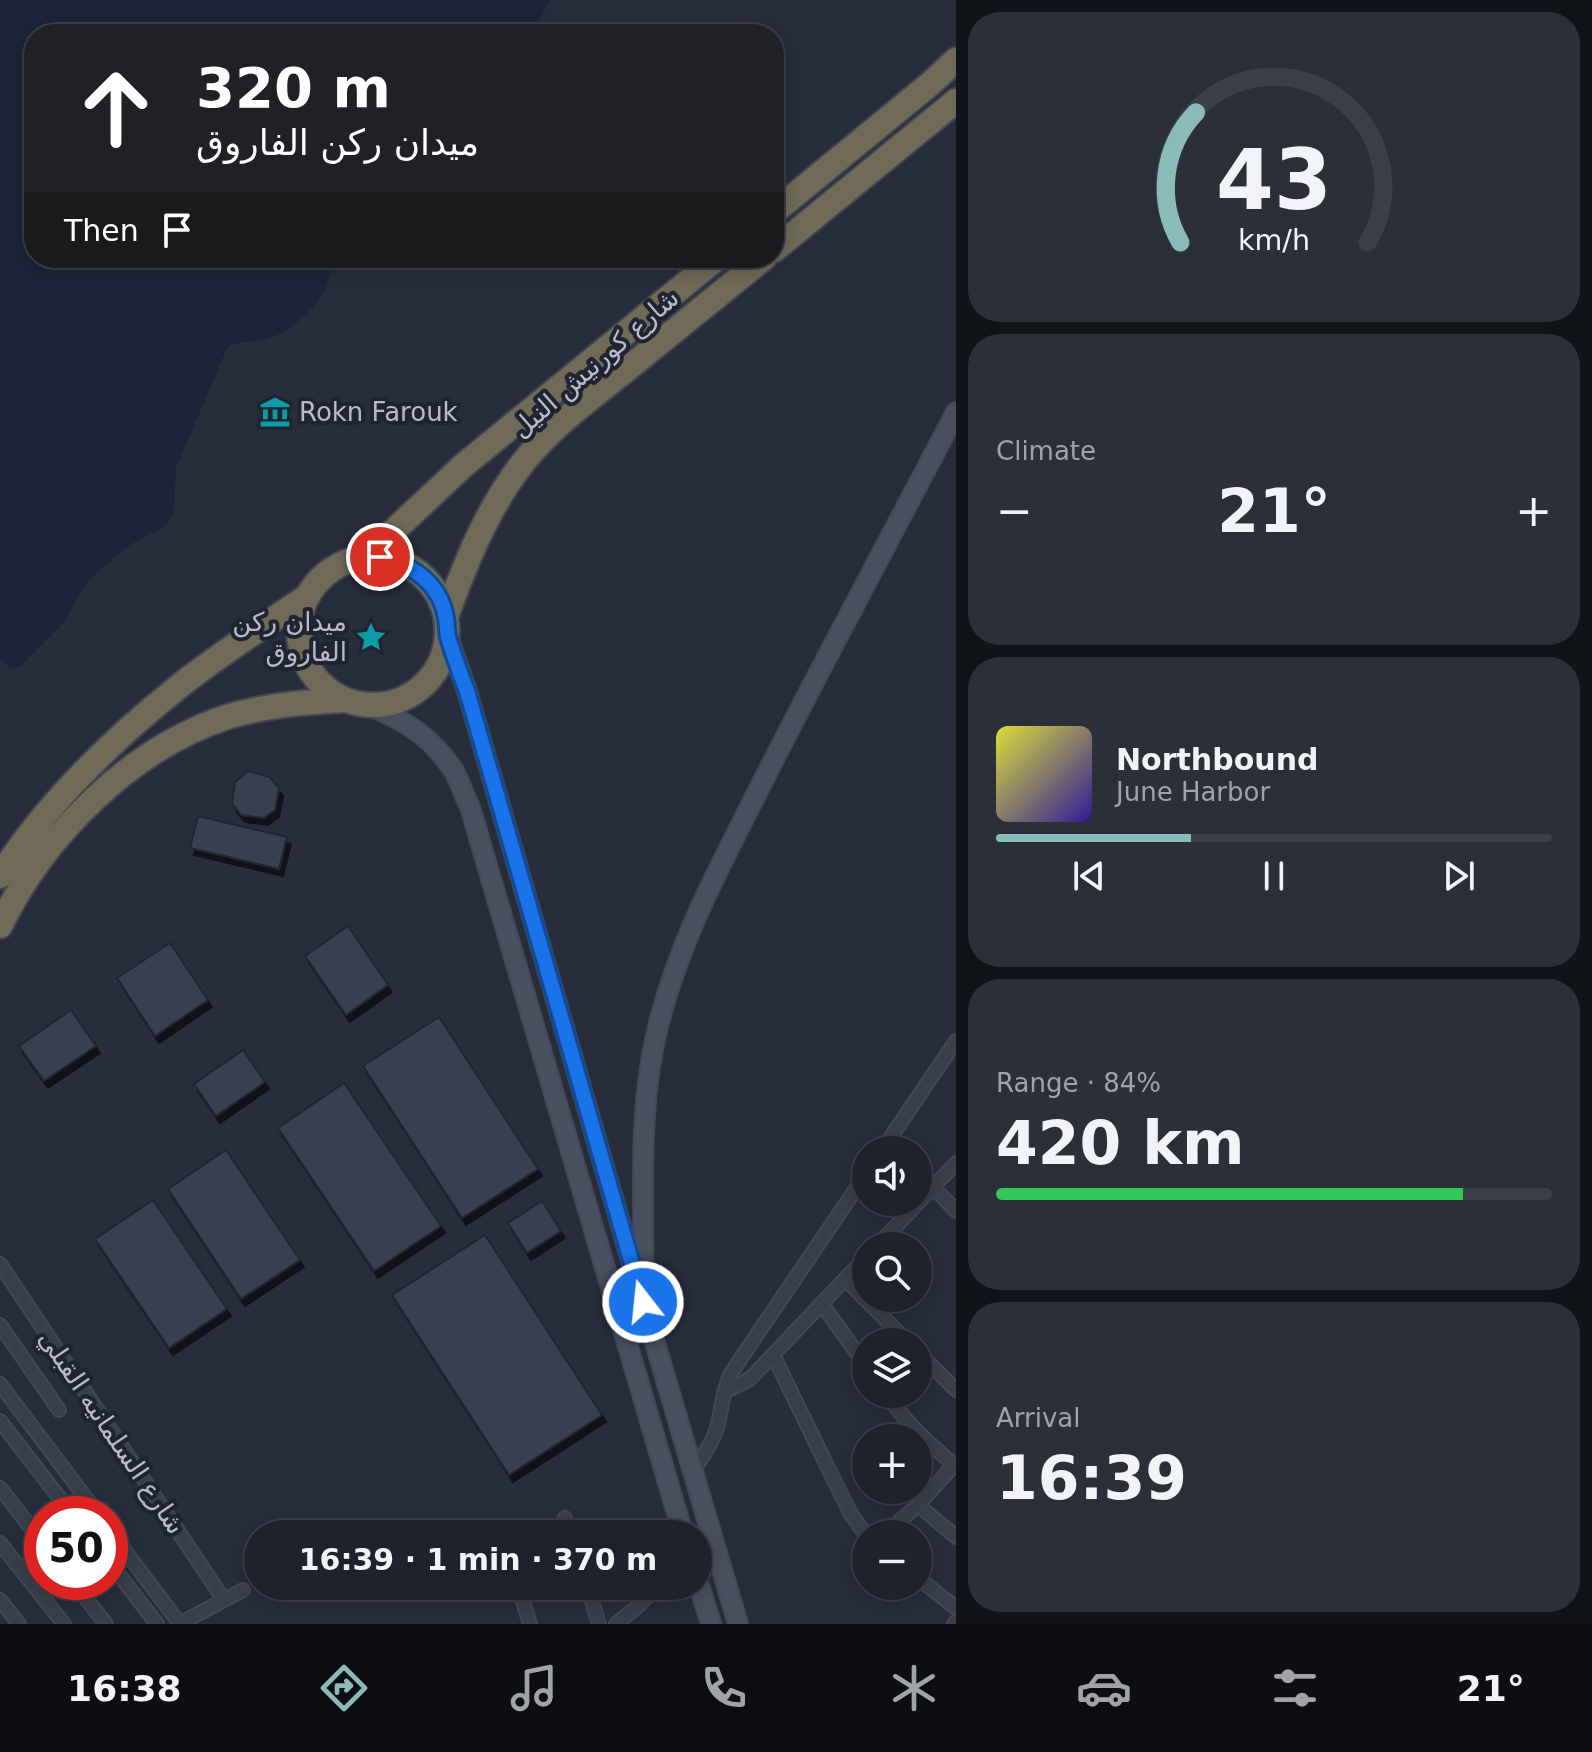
<!DOCTYPE html>
<meta charset="utf-8">
<style>
body{margin:0;font-family:"DejaVu Sans","Noto Naskh Arabic",sans-serif;background:#2a2f38;color:#f1f3f6;height:100vh;display:flex;flex-direction:column;font-size:30px;white-space:nowrap}
*{box-sizing:border-box;margin:0}
p{font-size:26px;color:#a0a4a9}
.icon{flex:none;width:44px;height:44px;fill:none;stroke:currentColor;stroke-width:2;stroke-linecap:round;stroke-linejoin:round}
.map{position:relative;flex:1;overflow:hidden}
.panel{display:flex;flex-direction:column;gap:12px;padding:12px;background:#101318;width:636px}
.panel>*{flex:none}
.guide{position:absolute;left:24px;top:24px;width:760px;height:244px;border-radius:32px;box-shadow:0 4px 20px #0003,0 0 0 2px #3b3f48;background:#202124;color:#fff;overflow:hidden}
.tools{position:absolute;left:852px;top:1136px;display:grid;gap:16px}
.tools a{display:grid;place-items:center;width:80px;height:80px;border-radius:50%;background:#1d222c;box-shadow:0 4px 20px #0003,0 0 0 2px #3b3f48;font-size:40px}
.speed{position:absolute;left:24px;top:1496px;display:flex;gap:16px;font-size:40px;font-weight:700;text-align:center}
.speed>*{display:grid;place-content:center;width:104px;height:104px;border-radius:50%;background:#1d222c;box-shadow:0 4px 20px #0003,0 0 0 2px #3b3f48;line-height:1}
.speed .limit{border:12px solid #d22;background:#fff;color:#111}
.pin{position:absolute;display:grid;place-items:center;width:68px;height:68px;color:#fff;margin:-34px;border:4px solid #fff;border-radius:50%;box-shadow:0 2px 8px #0007}
.me{position:absolute;width:88px;margin:-44px;rotate:344deg;stroke-linejoin:round;filter:drop-shadow(0 0 6px #0008)}
.turn{display:flex;align-items:center;gap:28px;height:168px;padding:0 40px;font-size:36px}
.turn .icon{width:104px;height:104px;stroke-width:2.5}
.turn b{display:block;font-size:56px;line-height:68px}
.then{display:flex;align-items:center;height:76px;padding:0 40px;background:#0003;gap:16px;font-size:30px}
.big{font-size:60px;font-weight:700;line-height:1.1}
.panel .card{flex:1;display:flex;flex-direction:column;justify-content:center;gap:12px;min-width:0;padding:0 28px;border-radius:32px;background:#2a2f38}
.panel .dial{align-items:center;gap:0}
.dial svg{height:208px;overflow:visible;fill:none;stroke:#3b3f48;stroke-width:7;stroke-linecap:round;text-anchor:middle}
.dial text{fill:#f1f3f6;stroke:none}
.song{display:flex;align-items:center;gap:24px}
.cover{width:96px;height:96px;border-radius:12px;background:linear-gradient(135deg,hsl(60 70% 55%),hsl(250 70% 35%))}
.played{height:8px;border-radius:4px;background:linear-gradient(90deg,#8bbbb9 35%,#3b3f48 35%)}
.keys{display:flex;justify-content:space-around;direction:ltr}
.heat{display:flex;justify-content:space-between;align-items:center;font-size:44px;direction:ltr}
.charge{height:12px;border-radius:6px;background:linear-gradient(90deg,#34c759 84%,#3b3f48 0)}
.trip{position:absolute;left:244px;top:1520px;width:468px;height:80px;border-radius:40px;background:#1d222c;box-shadow:0 4px 20px #0003,0 0 0 2px #3b3f48;font-weight:700;line-height:80px;text-align:center}
.tab-bar{display:flex;height:128px;justify-content:space-around;align-items:center;background:#0c0e12;color:#a0a4a9}
.tab-bar .icon{width:56px;height:56px}
.tab-bar .active{color:#8bbbb9}
.tab-bar b{font-size:36px;color:#f1f3f6}
main{display:flex;flex:1;min-height:0}
.map>svg:first-child{display:block}
.water{fill:#1b2438}
.building{fill:#394151;stroke:#212732;stroke-width:2;filter:url(#shadow)}
.lines{fill:none;stroke-linecap:round;stroke-linejoin:round}
.street-casing{stroke:#434954;stroke-width:16}
.secondary-casing{stroke:#434954;stroke-width:22}
.highway-casing{stroke:#424853;stroke-width:28}
.street{stroke:#3a404b;stroke-width:12}
.secondary{stroke:#494f5e;stroke-width:18}
.highway{stroke:#706a58;stroke-width:24}
.route-casing{stroke:#114b97;stroke-width:20}
.route{stroke:#1a73e8;stroke-width:14}
.labels{text-anchor:middle;stroke-width:8;stroke-linejoin:round;paint-order:stroke}
.street-label{font-size:26px;fill:#b6bbc7;stroke:#1f2530}
.poi-label{font-size:26px;fill:#b6bbc7;stroke:#1f2530;text-anchor:start}
</style>
<main>
<div class="map">
<svg width="956" height="1624" viewBox="0 0 956 1624">
<defs>
<filter id="shadow"><feDropShadow dx="4" dy="7" stdDeviation="0" flood-color="#0009"/></filter>
</defs>
<rect width="100%" height="100%" fill="#272d3b"/>
<path class="water" d="M0,0H550L531,34H34V258H334C328,269 330,284 323,294C313,312 283,336 264,340C251,343 238,339 227,348L176,468L174,512L167,524L159,530L138,540L124,549L90,579L78,597L64,623L21,666L14,668L9,666L0,659Z"/>
<path class="building" d="M248,771L270,777L279,789L275,810L264,818L241,815L232,804L235,782Z
M198,816L287,837L279,869L190,848Z
M348,926L388,985L346,1015L305,956Z
M170,943L208,1000L155,1036L117,978Z
M71,1010L96,1046L44,1081L19,1046Z
M439,1017L538,1169L462,1218L363,1066Z
M243,1050L265,1082L216,1116L194,1084Z
M344,1083L441,1226L374,1271L278,1128Z
M226,1150L300,1260L241,1299L168,1189Z
M153,1200L227,1309L169,1348L95,1239Z
M542,1201L561,1231L527,1253L508,1223Z
M485,1235L602,1415L509,1475L392,1295Z"/>
<g class="lines">
<g class="street-casing">
<path id="street" d="M882,1150L956,1041
M933,1187L956,1211
M877,1246L956,1163
M0,1264L224,1600
M845,1279L908,1342
M822,1304L866,1366
M0,1325L59,1410
M918,1352L956,1390
M773,1355L833,1478L851,1514L866,1535
M0,1384L98,1514
M724,1392L750,1379L866,1257
M886,1394C908,1425 928,1442 956,1467
M0,1421L72,1514
M693,1471C702,1458 711,1445 716,1431C722,1412 722,1391 731,1373L866,1174
M0,1488L42,1542
M918,1505L956,1537
M565,1518L570,1534
M498,1527L500,1534
M110,1531L180,1624
M885,1534L918,1505L954,1465
M0,1543L64,1624
M110,1563L157,1624
M918,1578L956,1608
M73,1582L106,1624
M518,1586L530,1624
M587,1586L599,1624
M0,1600L19,1624
M179,1624L243,1590
M616,1624L637,1607L657,1586
M954,1624L956,1622"/>
</g>
<g class="secondary-casing">
<path id="secondary" d="M447,634L467,691L643,1302L738,1624
M368,705C405,721 431,736 454,771C460,782 464,795 470,807L683,1534
M643,1284C645,1199 637,1114 657,1031C678,942 722,862 763,781C826,657 892,535 956,412
M698,1582L711,1624"/>
</g>
<g class="highway-casing">
<path id="highway" d="M774,212L930,84L956,60
M774,250L956,101
M299 631a74 74 0 1 1 148 0a74 74 0 1 1-148 0Z
M362,558L386,538L464,465L717,258
M446,617C465,564 487,509 522,464C549,429 586,402 621,374C669,335 716,297 764,258
M0,876C46,804 111,741 177,688C218,655 264,626 308,596
M0,926C44,835 132,747 230,716C268,705 306,702 346,700"/>
</g>
<use href="#street" class="street"/>
<use href="#secondary" class="secondary"/>
<use href="#highway" class="highway"/>
</g>
<g class="lines">
<g class="route-casing">
<path id="route" d="M380,557C413,565 440,583 446,618C447,624 447,631 448,637C453,655 460,673 467,691L643,1302"/>
</g>
<use href="#route" class="route"/>
</g>
<defs>
<g id="museum-bare" transform="scale(2.4)"><path d="M0-6L6-3V-2H-6V-3ZM-5-1h2V3h-2ZM-1-1h2V3h-2ZM3-1h2V3H3ZM-6 4H6V6H-6Z" fill="#0f9aa8" stroke="#1f2530" stroke-width="2.5" paint-order="stroke"/></g>
<g id="sight-bare" transform="scale(2.4)"><path d="M0-6L1.8-2.2L6-1.7L2.9 1.2L3.7 5.4L0 3.3L-3.7 5.4L-2.9 1.2L-6-1.7L-1.8-2.2Z" fill="#0f9aa8" stroke="#1f2530" stroke-width="2.5" paint-order="stroke"/></g>
</defs>
<g fill-rule="evenodd">
<use href="#museum-bare" x="275" y="412"/>
<use href="#sight-bare" x="371" y="637"/>
</g>
<g class="labels">
<g class="street-label">
<text transform="translate(595 363) rotate(-41)" y="9">شارع كورنيش النيل</text>
<text transform="translate(112 1432) rotate(56)" y="9">شارع السلمانيه القبلي</text>
</g>
<g class="poi-label">
<text x="299" y="421">Rokn Farouk</text>
<text x="347" y="631" text-anchor="end">ميدان ركن<tspan x="347" dy="30">الفاروق</tspan></text>
</g>
</g>
</svg>
<div class="tools">
<a><svg class="icon" aria-label="sound" viewBox="0 0 24 24"><path d="M4 9h4l5-4v14l-5-4H4zM17 9q2 3 0 6"/></svg></a>
<a><svg class="icon" aria-label="search" viewBox="0 0 24 24"><circle cx="10" cy="10" r="6"/><path d="M15 15l6 6"/></svg></a>
<a><svg class="icon" aria-label="layers" viewBox="0 0 24 24"><path d="M12 4l9 5-9 5-9-5zM3 14l9 5 9-5"/></svg></a>
<a>+</a>
<a>−</a>
</div>
<div class="speed"><div class="limit">50</div></div>
<div class="pin" style="left:380px;top:557px;background:#d93025"><svg class="icon" aria-label="arrive" viewBox="0 0 24 24"><path d="M6 21V4h12l-3 4 3 4H6"/></svg></div>
<svg class="me" style="left:643px;top:1302px" viewBox="-20 -20 40 40"><circle r="17" fill="#1a73e8" stroke="#fff" stroke-width="3"/><path d="M0-11L8 9 0 5-8 9z" fill="#fff"/></svg>
<div class="trip">16:39 · 1 min · 370 m</div>
<div class="guide">
<div class="turn"><svg class="icon" aria-label="ahead" viewBox="0 0 24 24"><path d="M12 20V5M6 11l6-6 6 6"/></svg><div><b>320 m</b>ميدان ركن الفاروق</div></div>
<div class="then">Then<svg class="icon" aria-label="arrive" viewBox="0 0 24 24"><path d="M6 21V4h12l-3 4 3 4H6"/></svg></div>
</div>
</div>
<section class="panel">
<div class="card dial"><svg viewBox="0 0 100 80">
<path d="M14 69A42 42 0 1 1 86 69"/>
<path d="M14 69A42 42 0 0 1 20 19" stroke="#8bbbb9"/>
<text x="50" y="56" font-size="32" font-weight="700">43</text>
<text x="50" y="72" font-size="11">km/h</text>
</svg></div>
<div class="card"><p>Climate</p>
<div class="heat"><a>−</a><b class="big">21°</b><a>+</a></div>
</div>
<div class="card">
<div class="song"><i class="cover"></i><div><b>Northbound</b><p>June Harbor</p></div></div>
<div class="played"></div>
<div class="keys"><svg class="icon" aria-label="previous" viewBox="0 0 24 24"><path d="M18 5L8 12l10 7zM5 5v14"/></svg><svg class="icon" aria-label="pause" viewBox="0 0 24 24"><path d="M8 5v14M16 5v14"/></svg><svg class="icon" aria-label="next" viewBox="0 0 24 24"><path d="M6 5l10 7-10 7zM19 5v14"/></svg></div>
</div>
<div class="card"><p>Range · 84%</p><b class="big">420 km</b><div class="charge"></div></div>
<div class="card"><p>Arrival</p><b class="big">16:39</b></div>
</section>
</main>
<nav class="tab-bar">
<b>16:38</b>
<svg class="icon active" aria-label="directions" viewBox="0 0 24 24"><path d="M12 3l9 9-9 9-9-9zM9 14v-3h6M13 9l2 2-2 2"/></svg>
<svg class="icon" aria-label="music" viewBox="0 0 24 24"><path d="M9 18V5l10-2v13"/><circle cx="6" cy="18" r="3"/><circle cx="16" cy="16" r="3"/></svg>
<svg class="icon" aria-label="phone" viewBox="0 0 24 24"><path d="M5 4h4l2 5-3 2q2 4 5 5l2-3 5 2v4C11 20 4 13 5 4z"/></svg>
<svg class="icon" aria-label="climate" viewBox="0 0 24 24"><path d="M12 3v18M4 7l16 10M4 17L20 7"/></svg>
<svg class="icon" aria-label="car" viewBox="0 0 24 24"><path d="M5 17H2v-5l4-1 3-4h7l3 4 3 1v5h-3M9 17h6M6 11h13"/><circle cx="7" cy="17" r="2"/><circle cx="17" cy="17" r="2"/></svg>
<svg class="icon" aria-label="filters" viewBox="0 0 24 24"><path d="M4 7h16M4 17h16"/><circle cx="9" cy="7" r="2"/><circle cx="15" cy="17" r="2"/></svg>
<b>21°</b>
</nav>
